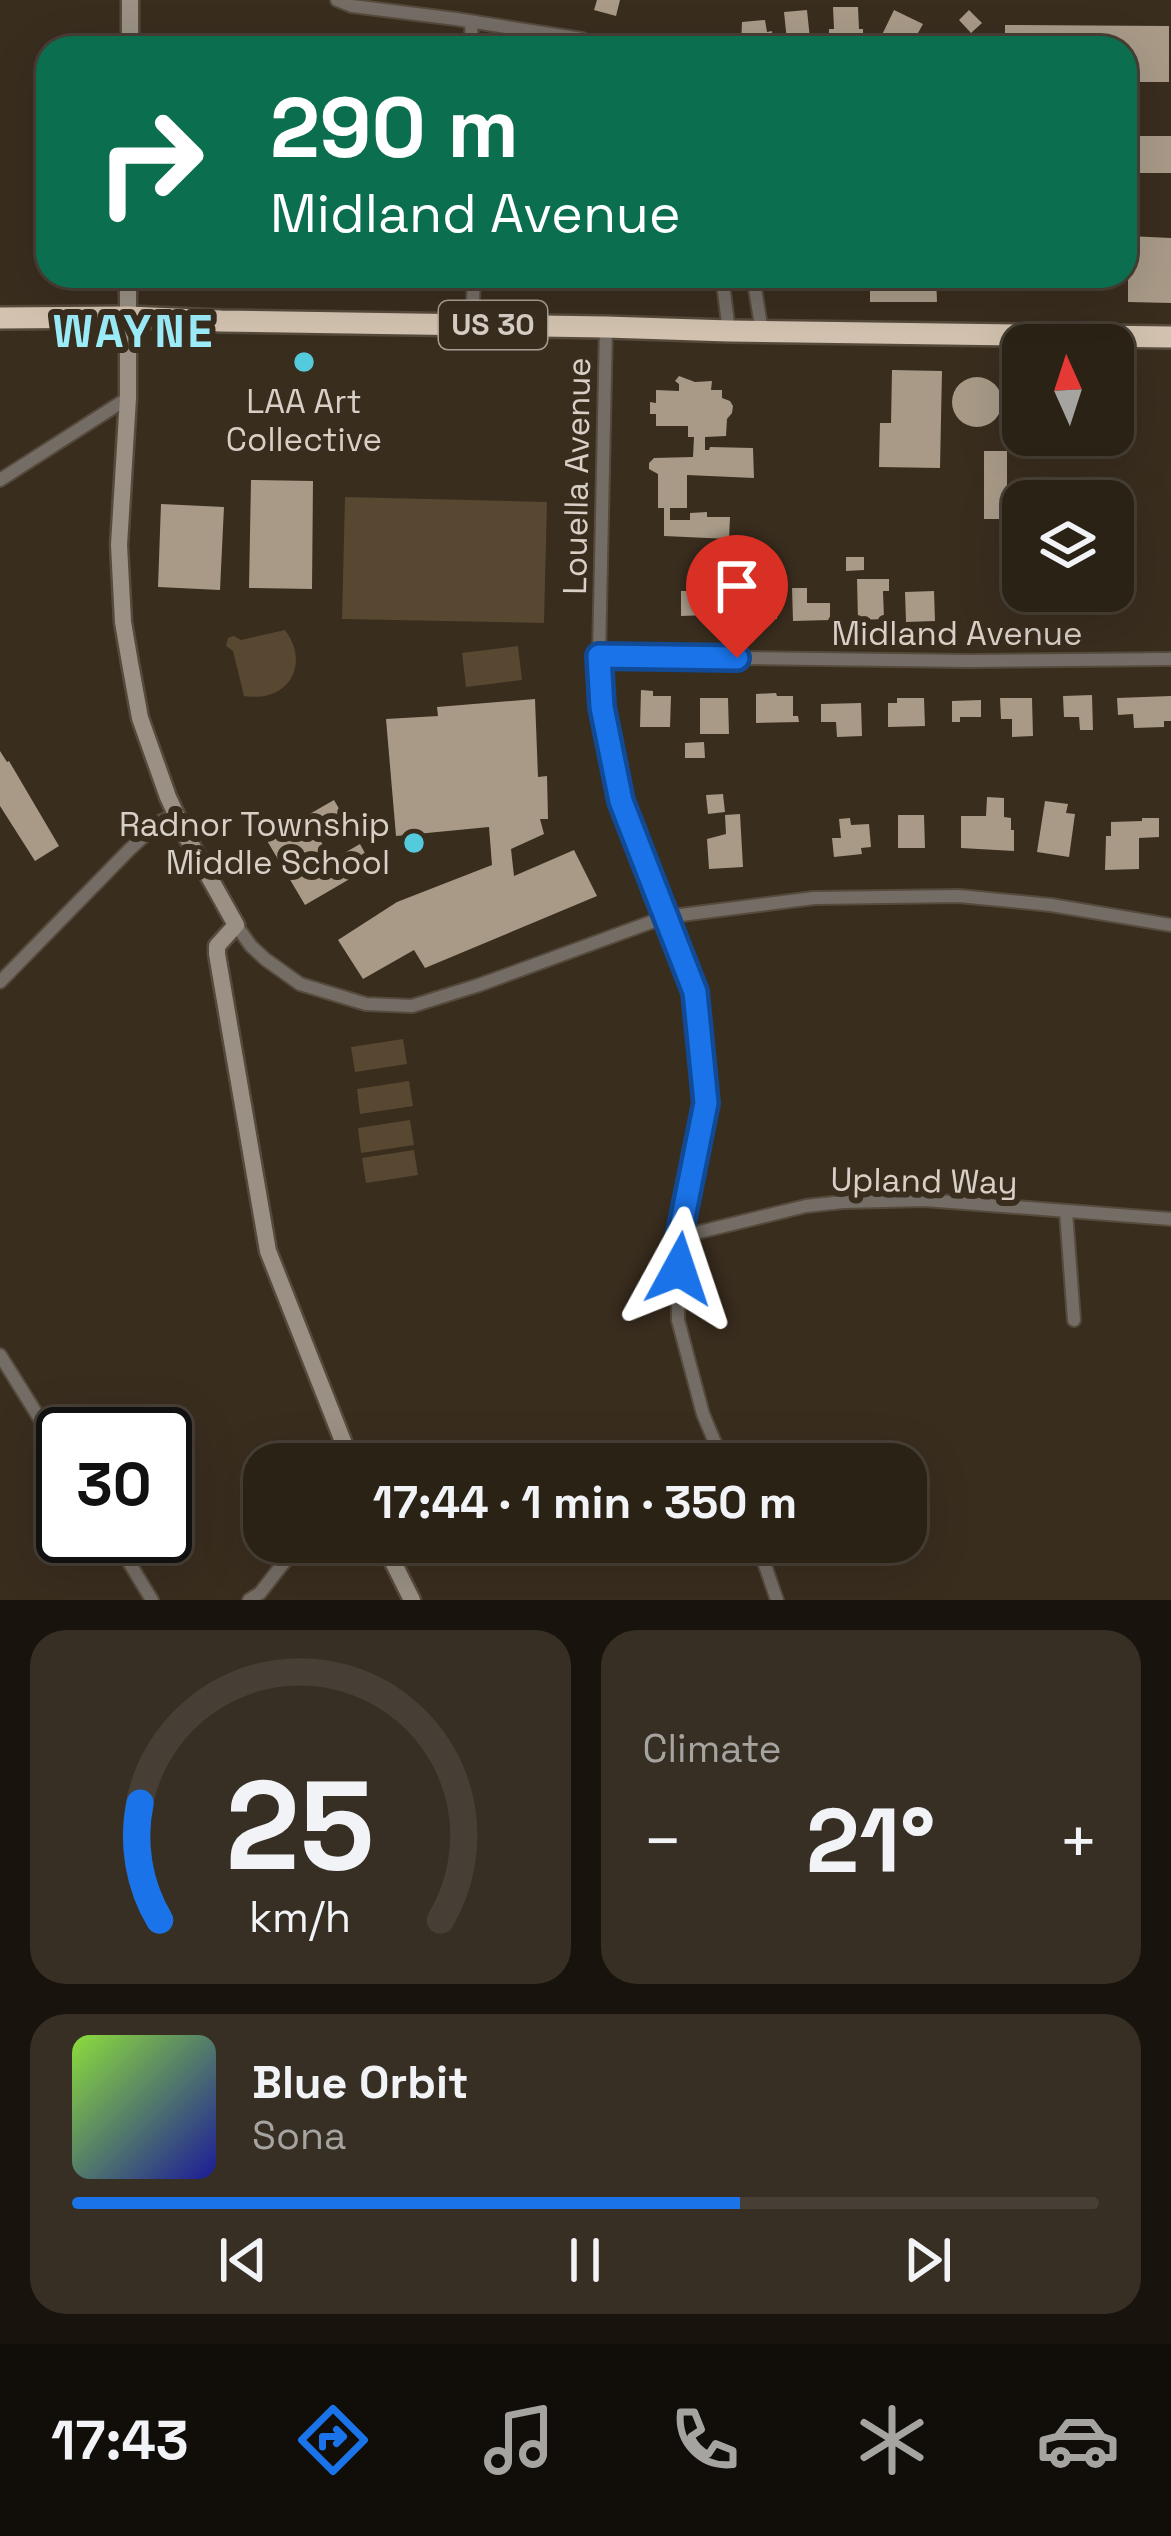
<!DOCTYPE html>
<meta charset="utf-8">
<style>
body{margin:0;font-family:"Space Grotesk",sans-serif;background:#372f23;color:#f1f3f6;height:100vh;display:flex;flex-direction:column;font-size:45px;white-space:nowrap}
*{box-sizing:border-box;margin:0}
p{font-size:39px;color:#a6a4a1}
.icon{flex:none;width:66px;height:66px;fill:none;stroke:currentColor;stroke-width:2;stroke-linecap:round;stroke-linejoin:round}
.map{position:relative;height:1600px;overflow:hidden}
.panel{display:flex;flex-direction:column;gap:30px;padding:30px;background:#18130c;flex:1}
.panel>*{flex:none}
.hud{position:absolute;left:36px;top:36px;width:1101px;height:252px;border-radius:36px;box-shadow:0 12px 48px #0002,0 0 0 3px #473f35;background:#0b6e4f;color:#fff;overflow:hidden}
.needle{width:78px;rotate:357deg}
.buttons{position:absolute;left:1002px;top:324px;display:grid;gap:24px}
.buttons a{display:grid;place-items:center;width:132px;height:132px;border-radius:24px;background:#2b2216;box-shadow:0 12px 48px #0002,0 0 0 3px #473f35;font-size:60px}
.speed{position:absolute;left:36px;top:1407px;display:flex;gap:24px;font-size:60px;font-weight:700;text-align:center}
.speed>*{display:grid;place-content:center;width:156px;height:156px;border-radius:50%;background:#2b2216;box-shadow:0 12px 48px #0002,0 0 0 3px #473f35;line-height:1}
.speed .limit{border:6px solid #111;border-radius:18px;background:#fff;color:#111}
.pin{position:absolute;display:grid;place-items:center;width:102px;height:102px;color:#fff;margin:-123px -51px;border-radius:50% 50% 50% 0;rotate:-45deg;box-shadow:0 0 12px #0007}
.pin .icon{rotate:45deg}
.me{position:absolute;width:132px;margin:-66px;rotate:5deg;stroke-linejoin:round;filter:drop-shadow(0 0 9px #0008)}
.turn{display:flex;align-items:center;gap:42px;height:252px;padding:0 36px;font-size:54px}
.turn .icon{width:156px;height:156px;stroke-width:2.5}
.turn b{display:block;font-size:84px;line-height:102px}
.big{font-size:90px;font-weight:600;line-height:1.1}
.panel .card{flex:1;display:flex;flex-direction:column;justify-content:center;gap:18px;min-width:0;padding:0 42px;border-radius:36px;background:#372f23}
.panel .dial{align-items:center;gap:0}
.dial svg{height:312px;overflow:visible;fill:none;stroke:#473f35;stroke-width:7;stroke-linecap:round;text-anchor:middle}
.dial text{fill:#f1f3f6;stroke:none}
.song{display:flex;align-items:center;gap:36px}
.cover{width:144px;height:144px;border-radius:18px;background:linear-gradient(135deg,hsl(90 70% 55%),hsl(240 70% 35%))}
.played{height:12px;border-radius:6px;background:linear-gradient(90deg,#1a73e8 65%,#473f35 65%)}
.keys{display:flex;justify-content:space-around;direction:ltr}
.heat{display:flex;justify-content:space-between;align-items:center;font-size:66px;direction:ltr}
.panel .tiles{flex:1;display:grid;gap:30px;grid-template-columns:1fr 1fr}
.card:last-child{grid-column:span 2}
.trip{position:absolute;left:243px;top:1443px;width:684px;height:120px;border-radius:36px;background:#2b2216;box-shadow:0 12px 48px #0002,0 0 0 3px #473f35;font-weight:600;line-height:120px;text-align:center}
.dock{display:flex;height:192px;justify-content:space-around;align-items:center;background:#110e09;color:#a6a4a1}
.dock .icon{width:84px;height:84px}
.dock .current{color:#1a73e8}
.dock b{font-size:54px;color:#f1f3f6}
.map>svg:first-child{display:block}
.green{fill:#584731}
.building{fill:#a89a87}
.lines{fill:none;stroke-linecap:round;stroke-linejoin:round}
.street-casing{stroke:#564a3c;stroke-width:16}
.secondary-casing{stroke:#564a3c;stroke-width:21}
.highway-casing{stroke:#564a3c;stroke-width:26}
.street{stroke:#746d66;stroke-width:12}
.secondary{stroke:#9a9084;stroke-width:16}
.highway{stroke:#d2c2af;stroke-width:21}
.route-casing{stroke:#114b97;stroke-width:30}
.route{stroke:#1a73e8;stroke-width:21}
.poi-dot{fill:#54cadd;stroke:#392d1e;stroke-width:4.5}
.labels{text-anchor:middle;stroke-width:12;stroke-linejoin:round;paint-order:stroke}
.shield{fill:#392d1e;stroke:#a89f94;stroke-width:3}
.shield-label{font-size:30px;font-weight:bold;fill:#d8d0c7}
.poi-label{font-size:33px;fill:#d8d0c7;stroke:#392d1e}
.street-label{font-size:33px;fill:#d8d0c7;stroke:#392d1e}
.district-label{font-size:45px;font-weight:bold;letter-spacing:3px;fill:#9cecfa;stroke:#392d1e}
</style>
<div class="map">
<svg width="1171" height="1600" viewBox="0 0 1171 1600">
<rect width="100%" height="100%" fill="#392d1e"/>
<path class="green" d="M345,497L547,502L544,623L342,619Z
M285,630C311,665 288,703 244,696L233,651L226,646L228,638L234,636L241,640Z
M518,646L522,680L466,687L462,653Z
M403,1039L407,1064L355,1072L351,1047Z
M409,1081L413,1106L360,1114L357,1089Z
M410,1120L414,1145L361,1153L358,1128Z
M414,1150L418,1175L366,1183L362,1158Z"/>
<path class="building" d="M597,0H620L616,16L594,10Z
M833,7H858L859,29H863V40L841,36V40L829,41V29H834Z
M807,10L810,39L787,41L784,12Z
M894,10L923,24L918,33L924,36L918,47L910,43L908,48H888L878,43Z
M969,10L982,23L971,33L959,20Z
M765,20L767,32L772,31L773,43L741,46L742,22Z
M1005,25L1169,26V82H1125V48H1005Z
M679,33L680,48H638L637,37Z
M1125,136H1171V173H1125Z
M1128,236L1171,238V303L1128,302Z
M870,276H936L937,302H870Z
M892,370L942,371L940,468L879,467L880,423H891Z
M679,376L695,382L712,381L711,390H722V398L730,401L733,406L732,413L727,419L726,436L705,437V450H709L710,447L753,448L754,478L687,475V508H670V520H690V513L707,512V517H730L729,539L664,536V508H658V474L649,469V463L654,458L693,457L694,437H688V426H656V414H650V402L656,403V390L679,391V384L675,381Z
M952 402a25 25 0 1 1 50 0a25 25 0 1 1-50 0Z
M984,451H1007V519H984Z
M251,480L313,481L312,589L249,588Z
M161,504L224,507L220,590L158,587Z
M846,557H864V570L846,571Z
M857,579H889V591H883L884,619L858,620Z
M777,586V619H737L736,596H764V587Z
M792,588H807V603H830V620L793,621Z
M681,591H707L708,615L681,616Z
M934,591L935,621L906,622L905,592Z
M1026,591H1051V611L1020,612L1019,596L1026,595Z
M641,690L653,691V696H671L670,727H640Z
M776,693L777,696H793V716H798L799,722L756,723V694Z
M1092,695L1093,730H1080L1079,717H1064L1063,696Z
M1171,696V721H1164V727L1134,728L1133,714L1118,715L1117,698Z
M700,698H728L729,734H700Z
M897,698H924L925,726L888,727V703H897Z
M1000,698H1032L1033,736L1012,737V719H1001Z
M535,699L538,777L547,776L548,819H540L544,834L511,849L514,876L574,850L597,896L425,968L414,950L363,979L338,940L397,902L492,865L489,827L396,836L386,719L438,716L437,707Z
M981,700V717H960V722H952V701Z
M861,703L862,736L837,737L836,722H821V704Z
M704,742L705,758H685V743Z
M0,751L7,762L9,761L59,846L35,861L0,806Z
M723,794L725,812L708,814L706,795Z
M987,797L1004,798V817L1011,818V830H1014V851L961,848V816H986Z
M334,800L348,824L320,840L332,860L360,844L372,866L305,905L266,839Z
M1045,801L1068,804L1066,813L1075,814L1069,857L1037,852Z
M740,814L743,867L709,869L707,839L726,834L725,815Z
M898,815H924L925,848H898Z
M850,818L851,825L869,824L871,847L861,848L862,854L834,857L832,838H841L839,819Z
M1142,818H1159V837L1139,838V869L1105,870L1106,836H1111V822L1142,821Z"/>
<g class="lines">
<g class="street-casing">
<path id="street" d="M337,0L352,6L456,19L582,39L603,48
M471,23L472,48
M722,276L729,331
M753,276L762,332
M472,325L474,276
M606,327L599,656L601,707L621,801L695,992L706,1103L679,1237L678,1320L703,1414L724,1464
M0,480L128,398
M599,656L968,661L1171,659
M236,925L251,946L265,959L300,984L366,1004L412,1006L479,985L665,917L814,898L959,896L1051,905L1171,925
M0,982L130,849L159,822L176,815
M1066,1212L1074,1320
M679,1237L806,1206L843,1202L925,1200L1171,1219
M0,1355L63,1456
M331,1464L341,1438
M113,1536L152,1600
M757,1542L777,1600
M249,1600L260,1593L300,1542"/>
</g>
<g class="secondary-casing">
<path id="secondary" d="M130,48V0
M128,276V398L119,545L123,622L130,663L140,718L168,797L184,832L236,925L217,946V954L268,1251L352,1464
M383,1542L412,1600"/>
</g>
<g class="highway-casing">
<path id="highway" d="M0,318L128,317L221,321L606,327L729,331L1171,337"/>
</g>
<use href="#street" class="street"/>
<use href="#secondary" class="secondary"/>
<use href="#highway" class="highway"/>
</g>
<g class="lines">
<g class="route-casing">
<path id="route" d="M679,1269V1237L706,1103L695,992L621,801L602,707L599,656L737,658"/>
</g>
<use href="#route" class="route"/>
</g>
<g class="poi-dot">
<circle cx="304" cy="362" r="12"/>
<circle cx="414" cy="843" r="12"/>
</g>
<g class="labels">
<rect class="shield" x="439" y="301" width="108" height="48" rx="9"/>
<g class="shield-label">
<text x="493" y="335">US 30</text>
</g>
<g class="poi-label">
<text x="304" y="413">LAA Art<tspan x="304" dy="38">Collective</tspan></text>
<text x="390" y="836" text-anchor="end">Radnor Township<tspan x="390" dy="38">Middle School</tspan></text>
</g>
<g class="street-label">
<text transform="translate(576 476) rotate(-89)" y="12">Louella Avenue</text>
<text x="957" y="645">Midland Avenue</text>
<text transform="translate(924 1180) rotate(1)" y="12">Upland Way</text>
</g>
<g class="district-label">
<text x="134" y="347">WAYNE</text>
</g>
</g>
</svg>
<div class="buttons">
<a><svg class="needle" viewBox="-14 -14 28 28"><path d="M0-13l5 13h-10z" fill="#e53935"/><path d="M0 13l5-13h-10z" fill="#a6a4a1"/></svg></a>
<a><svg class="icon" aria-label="layers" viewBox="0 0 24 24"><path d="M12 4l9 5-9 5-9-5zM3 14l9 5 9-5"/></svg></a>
</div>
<div class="speed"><div class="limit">30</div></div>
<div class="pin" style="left:737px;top:658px;background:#d93025"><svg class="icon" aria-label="arrive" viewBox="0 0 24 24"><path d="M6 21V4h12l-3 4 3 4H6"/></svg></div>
<svg class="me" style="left:679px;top:1269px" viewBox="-20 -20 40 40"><path d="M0-17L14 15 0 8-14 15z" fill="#1a73e8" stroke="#fff" stroke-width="4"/></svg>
<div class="trip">17:44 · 1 min · 350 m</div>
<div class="hud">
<div class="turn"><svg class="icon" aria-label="right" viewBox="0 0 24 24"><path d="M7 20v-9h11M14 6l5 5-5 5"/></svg><div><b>290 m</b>Midland Avenue</div></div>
</div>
</div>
<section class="panel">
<div class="tiles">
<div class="card dial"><svg viewBox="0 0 100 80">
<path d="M14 69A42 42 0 1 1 86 69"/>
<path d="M14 69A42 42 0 0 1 9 39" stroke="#1a73e8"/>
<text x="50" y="56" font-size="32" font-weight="700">25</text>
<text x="50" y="72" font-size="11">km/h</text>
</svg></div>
<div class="card"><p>Climate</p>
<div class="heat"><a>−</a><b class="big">21°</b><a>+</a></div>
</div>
<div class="card">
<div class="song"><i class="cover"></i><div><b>Blue Orbit</b><p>Sona</p></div></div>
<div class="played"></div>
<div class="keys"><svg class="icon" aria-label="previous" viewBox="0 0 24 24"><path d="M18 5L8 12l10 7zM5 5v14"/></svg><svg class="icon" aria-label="pause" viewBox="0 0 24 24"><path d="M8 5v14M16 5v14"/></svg><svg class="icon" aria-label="next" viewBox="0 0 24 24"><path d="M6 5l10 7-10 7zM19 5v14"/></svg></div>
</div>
</div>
</section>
<nav class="dock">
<b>17:43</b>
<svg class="icon current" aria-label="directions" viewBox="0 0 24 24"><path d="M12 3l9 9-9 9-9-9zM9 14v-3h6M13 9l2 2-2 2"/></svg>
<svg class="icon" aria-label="music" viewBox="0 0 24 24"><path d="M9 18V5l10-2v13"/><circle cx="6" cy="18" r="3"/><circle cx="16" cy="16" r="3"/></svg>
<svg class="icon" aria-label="phone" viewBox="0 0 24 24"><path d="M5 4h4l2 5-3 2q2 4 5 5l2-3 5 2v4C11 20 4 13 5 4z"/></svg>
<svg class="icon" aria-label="climate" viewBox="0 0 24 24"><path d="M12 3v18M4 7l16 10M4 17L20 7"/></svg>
<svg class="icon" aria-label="car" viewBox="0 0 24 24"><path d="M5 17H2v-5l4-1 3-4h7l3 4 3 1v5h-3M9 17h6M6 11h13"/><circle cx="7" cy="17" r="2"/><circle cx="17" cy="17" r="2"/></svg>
</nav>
